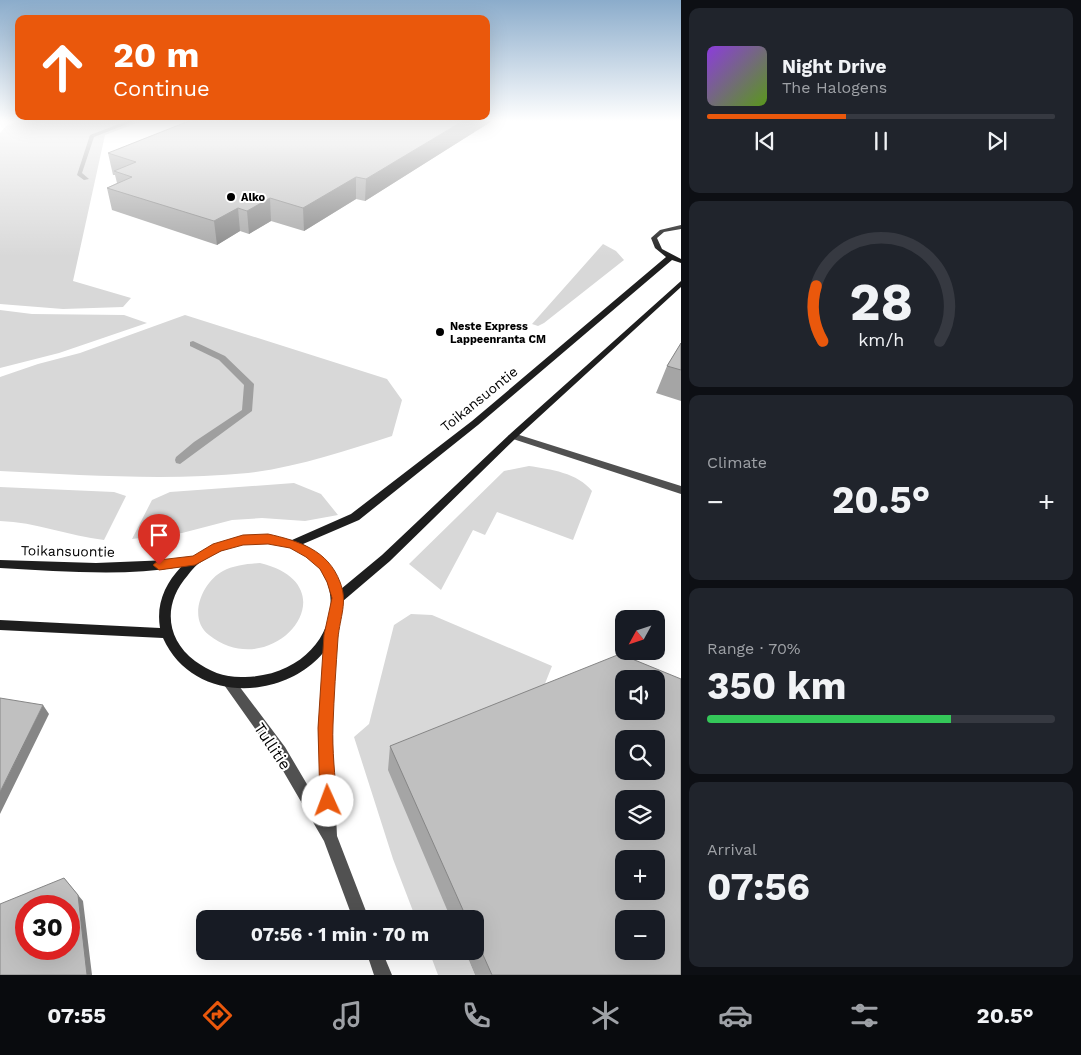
<!DOCTYPE html>
<meta charset="utf-8">
<style>
body{margin:0;font-family:"Work Sans",sans-serif;background:#20242c;color:#f1f3f6;height:100vh;display:flex;flex-direction:column;font-size:19px;white-space:nowrap}
*{box-sizing:border-box;margin:0}
p{font-size:16px;color:#9ea1a6}
.icon{flex:none;width:28px;height:28px;fill:none;stroke:currentColor;stroke-width:2;stroke-linecap:round;stroke-linejoin:round}
.map{position:relative;flex:1;overflow:hidden}
.details{display:flex;flex-direction:column;gap:8px;padding:8px;background:#0d0f14;width:400px}
.details>*{flex:none}
.banner{position:absolute;left:15px;top:15px;width:475px;height:105px;border-radius:10px;box-shadow:0 5px 20px #0002;background:#ea580c;color:#fff;overflow:hidden}
.needle{width:32px;rotate:230deg}
.buttons{position:absolute;left:615px;top:610px;display:grid;gap:10px}
.buttons a{display:grid;place-items:center;width:50px;height:50px;border-radius:10px;background:#171b24;box-shadow:0 5px 20px #0002;font-size:25px}
.speed{position:absolute;left:15px;top:895px;display:flex;gap:10px;font-size:25px;font-weight:700;text-align:center}
.speed>*{display:grid;place-content:center;width:65px;height:65px;border-radius:50%;background:#171b24;box-shadow:0 5px 20px #0002;line-height:1}
.speed .limit{border:8px solid #d22;background:#fff;color:#111}
.pin{position:absolute;display:grid;place-items:center;width:42px;height:42px;color:#fff;margin:-51px -21px;border-radius:50% 50% 50% 0;rotate:-45deg;box-shadow:0 0 5px #0007}
.pin .icon{rotate:45deg}
.me{position:absolute;width:55px;margin:-28px;rotate:358deg;stroke-linejoin:round;filter:drop-shadow(0 0 4px #0008)}
.turn{display:flex;align-items:center;gap:18px;height:105px;padding:0 15px;font-size:22px}
.turn .icon{width:65px;height:65px;stroke-width:2.5}
.turn b{display:block;font-size:35px;line-height:42px}
.big{font-size:38px;font-weight:700;line-height:1.1}
.details .tile{flex:1;display:flex;flex-direction:column;justify-content:center;gap:8px;min-width:0;padding:0 18px;border-radius:10px;background:#20242c}
.details .dial{align-items:center;gap:0}
.dial svg{height:130px;overflow:visible;fill:none;stroke:#363941;stroke-width:7;stroke-linecap:round;text-anchor:middle}
.dial text{fill:#f1f3f6;stroke:none}
.song{display:flex;align-items:center;gap:15px}
.cover{width:60px;height:60px;border-radius:8px;background:linear-gradient(135deg,hsl(270 70% 55%),hsl(90 70% 35%))}
.played{height:5px;border-radius:2px;background:linear-gradient(90deg,#ea580c 40%,#363941 40%)}
.keys{display:flex;justify-content:space-around;direction:ltr}
.heat{display:flex;justify-content:space-between;align-items:center;font-size:28px;direction:ltr}
.charge{height:8px;border-radius:4px;background:linear-gradient(90deg,#34c759 70%,#363941 0)}
.trip{position:absolute;left:196px;top:910px;width:288px;height:50px;border-radius:10px;background:#171b24;box-shadow:0 5px 20px #0002;font-weight:700;line-height:50px;text-align:center}
.tabs{display:flex;height:80px;justify-content:space-around;align-items:center;background:#090b0e;color:#9ea1a6}
.tabs .icon{width:35px;height:35px}
.tabs .selected{color:#ea580c}
.tabs b{font-size:22px;color:#f1f3f6}
main{display:flex;flex:1;min-height:0}
.map>svg:first-child{display:block}
.green{fill:#d8d8d8}
.lines{fill:none;stroke-linecap:round;stroke-linejoin:round}
.stream{fill:#9f9f9f;fill-rule:evenodd}
.minor{fill:#515151;fill-rule:evenodd}
.secondary{fill:#1e1e1e;fill-rule:evenodd}
.wall{fill:#a5a5a5}
.shaded-wall{fill:#868686}
.building{fill:#c0c0c0;stroke:#868686;fill-rule:evenodd}
.route{fill:#ea580c;stroke:#983908}
.poi-dot{fill:#000;stroke:#fff;stroke-width:2}
.labels{text-anchor:middle;stroke-width:4;stroke-linejoin:round;paint-order:stroke}
.far-poi-label{font-size:11px;font-weight:bold;fill:#000;stroke:#fff;text-anchor:start}
.street-label{font-size:14px;fill:#000;stroke:#fff}
.near-street-label{font-size:16px;fill:#000;stroke:#fff}
</style>
<main>
<div class="map">
<svg width="681" height="975" viewBox="0 0 681 975">
<rect width="100%" height="100%" fill="#fff"/>
<path class="green" d="M16,121H142L105,135L73,281L131,298L123,307L63,309L0,304V133L6,126Z
M603,244L616,251L624,260L544,323L538,326L532,324Z
M0,310L32,314L124,315L147,323L59,353L0,368Z
M185,315L387,379L402,400L392,436C345,451 298,467 248,473C166,481 82,475 0,471V377L38,364L80,353Z
M529,466C550,469 578,473 592,491L573,540L497,512L485,535L473,530L441,590L409,564L504,471Z
M294,483L321,494L338,515L305,521L262,518L232,520L182,533L132,539L152,500L170,492Z
M0,487L114,492L126,496L104,540C69,536 36,522 0,521Z
M260,563C355,586 273,686 209,635C187,618 202,582 223,571C235,565 247,564 260,563Z
M411,614L432,615L552,666L451,919H416L393,859L354,737L369,724L394,625Z
M429,951H465L475,975H438Z"/>
<g class="lines">
<path class="stream" d="M127,121H135L94,137L82,173L89,179L84,180L77,175L90,135Z
M193,341L225,356L252,382L254,384L252,411L180,464L176,463L175,460L176,457L194,442L242,410L244,385L219,360L190,346V342Z"/>
<path class="minor" d="M513,433L681,486V494L510,438L508,436Z
M331,630L335,631L337,635L332,728L337,836L369,919H353L324,841L275,757L222,682L223,678L228,676L233,678L285,747L321,808L318,728L325,635L327,631Z
M366,951H382L392,975H374Z"/>
<path class="secondary" d="M681,225V229L664,232L657,238L662,249L681,259V263L672,260L478,425L359,520L303,544C321,554 336,568 341,589L382,555L510,434L681,281V287L516,438L390,561L343,601C340,693 201,723 163,638L0,630V620L160,628C156,604 165,584 181,567C121,577 60,571 0,568V560L96,563L169,560L195,556L212,545L241,536L267,535L292,540L351,514L472,421L666,257L655,248L651,238L660,230ZM254,543C365,540 350,674 245,677C226,678 210,672 195,661C165,638 163,603 188,575C191,571 194,567 198,564C215,552 233,545 254,543Z"/>
</g>
<path class="wall" d="M492,121L365,201L356,199L304,231L271,221L249,234L240,231L217,245L112,210L107,188L117,183L115,175H113L108,153Z
M681,343V401L656,393L667,366Z
M390,746L681,975H475L465,951H475V919H451L388,770Z"/>
<path class="shaded-wall" d="M463,121H492L365,201L366,179Z
M356,177V199L304,231L303,208Z
M270,198L271,221L249,234L247,211Z
M238,208L240,231L217,245L214,221Z
M43,705L49,714L0,814V792Z
M64,878L83,901L92,975H87Z"/>
<path class="building" d="M189,121H463L366,179L356,177L303,208L270,198L247,211L238,208L214,221L107,188L132,177L114,171L136,162L108,153Z
M681,343V370L667,366Z
M620,654L681,679V975H492L475,937V919H467L390,746ZM624,679H656V711H624ZM624,739H656V771H624ZM624,799H656V831H624ZM624,859H656V891H624ZM624,919H656V951H624Z
M0,698L43,705L0,792Z
M64,878L78,895L87,975H0V904ZM26,906H69V949H26Z"/>
<linearGradient id="sky" x2="0" y2="1"><stop stop-color="#8baccb"/><stop offset="0.47" stop-color="#fff"/><stop offset="1" stop-color="#fff" stop-opacity="0"/></linearGradient>
<rect width="681" height="257" fill="url(#sky)"/>
<path class="route" d="M268,534C299,541 328,550 340,582C348,602 340,617 338,638C336,667 334,696 333,725C332,750 335,776 337,801L334,807L328,809L322,807L320,801L318,728L324,635L332,598L327,582L320,569L306,557L290,548L268,544L243,545L221,551L195,565L159,570L153,565L159,560L193,556L213,544L243,535Z"/>
<g class="poi-dot">
<circle cx="231" cy="197" r="5"/>
<circle cx="440" cy="332" r="5"/>
</g>
<g class="labels">
<g class="far-poi-label">
<text x="241" y="201">Alko</text>
<text x="450" y="330">Neste Express<tspan x="450" dy="13">Lappeenranta CM</tspan></text>
</g>
<g class="street-label">
<text transform="translate(479 399) rotate(-39)" y="5">Toikansuontie</text>
<text transform="translate(68 551) rotate(1)" y="5">Toikansuontie</text>
</g>
<g class="near-street-label">
<text transform="translate(273 746) rotate(56)" y="6">Tullitie</text>
</g>
</g>
</svg>
<div class="buttons">
<a><svg class="needle" viewBox="-14 -14 28 28"><path d="M0-13l5 13h-10z" fill="#e53935"/><path d="M0 13l5-13h-10z" fill="#9ea1a6"/></svg></a>
<a><svg class="icon" aria-label="sound" viewBox="0 0 24 24"><path d="M4 9h4l5-4v14l-5-4H4zM17 9q2 3 0 6"/></svg></a>
<a><svg class="icon" aria-label="search" viewBox="0 0 24 24"><circle cx="10" cy="10" r="6"/><path d="M15 15l6 6"/></svg></a>
<a><svg class="icon" aria-label="layers" viewBox="0 0 24 24"><path d="M12 4l9 5-9 5-9-5zM3 14l9 5 9-5"/></svg></a>
<a>+</a>
<a>−</a>
</div>
<div class="speed"><div class="limit">30</div></div>
<div class="pin" style="left:159px;top:565px;background:#d93025"><svg class="icon" aria-label="arrive" viewBox="0 0 24 24"><path d="M6 21V4h12l-3 4 3 4H6"/></svg></div>
<svg class="me" style="left:328px;top:801px" viewBox="-20 -20 40 40"><circle r="19" fill="#fff"/><path d="M0-13L10 11 0 6-10 11z" fill="#ea580c"/></svg>
<div class="trip">07:56 · 1 min · 70 m</div>
<div class="banner">
<div class="turn"><svg class="icon" aria-label="ahead" viewBox="0 0 24 24"><path d="M12 20V5M6 11l6-6 6 6"/></svg><div><b>20 m</b>Continue</div></div>
</div>
</div>
<section class="details">
<div class="tile">
<div class="song"><i class="cover"></i><div><b>Night Drive</b><p>The Halogens</p></div></div>
<div class="played"></div>
<div class="keys"><svg class="icon" aria-label="previous" viewBox="0 0 24 24"><path d="M18 5L8 12l10 7zM5 5v14"/></svg><svg class="icon" aria-label="pause" viewBox="0 0 24 24"><path d="M8 5v14M16 5v14"/></svg><svg class="icon" aria-label="next" viewBox="0 0 24 24"><path d="M6 5l10 7-10 7zM19 5v14"/></svg></div>
</div>
<div class="tile dial"><svg viewBox="0 0 100 80">
<path d="M14 69A42 42 0 1 1 86 69"/>
<path d="M14 69A42 42 0 0 1 10 35" stroke="#ea580c"/>
<text x="50" y="56" font-size="32" font-weight="700">28</text>
<text x="50" y="72" font-size="11">km/h</text>
</svg></div>
<div class="tile"><p>Climate</p>
<div class="heat"><a>−</a><b class="big">20.5°</b><a>+</a></div>
</div>
<div class="tile"><p>Range · 70%</p><b class="big">350 km</b><div class="charge"></div></div>
<div class="tile"><p>Arrival</p><b class="big">07:56</b></div>
</section>
</main>
<nav class="tabs">
<b>07:55</b>
<svg class="icon selected" aria-label="directions" viewBox="0 0 24 24"><path d="M12 3l9 9-9 9-9-9zM9 14v-3h6M13 9l2 2-2 2"/></svg>
<svg class="icon" aria-label="music" viewBox="0 0 24 24"><path d="M9 18V5l10-2v13"/><circle cx="6" cy="18" r="3"/><circle cx="16" cy="16" r="3"/></svg>
<svg class="icon" aria-label="phone" viewBox="0 0 24 24"><path d="M5 4h4l2 5-3 2q2 4 5 5l2-3 5 2v4C11 20 4 13 5 4z"/></svg>
<svg class="icon" aria-label="climate" viewBox="0 0 24 24"><path d="M12 3v18M4 7l16 10M4 17L20 7"/></svg>
<svg class="icon" aria-label="car" viewBox="0 0 24 24"><path d="M5 17H2v-5l4-1 3-4h7l3 4 3 1v5h-3M9 17h6M6 11h13"/><circle cx="7" cy="17" r="2"/><circle cx="17" cy="17" r="2"/></svg>
<svg class="icon" aria-label="filters" viewBox="0 0 24 24"><path d="M4 7h16M4 17h16"/><circle cx="9" cy="7" r="2"/><circle cx="15" cy="17" r="2"/></svg>
<b>20.5°</b>
</nav>
